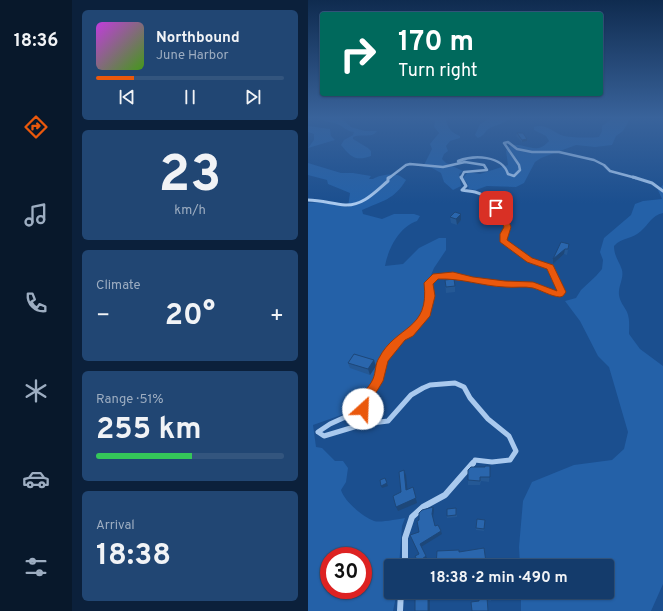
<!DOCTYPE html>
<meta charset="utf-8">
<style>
body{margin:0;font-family:Overpass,sans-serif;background:#214673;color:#f1f3f6;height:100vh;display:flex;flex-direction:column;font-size:15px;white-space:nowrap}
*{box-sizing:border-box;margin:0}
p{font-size:13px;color:#9dadc1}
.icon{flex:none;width:22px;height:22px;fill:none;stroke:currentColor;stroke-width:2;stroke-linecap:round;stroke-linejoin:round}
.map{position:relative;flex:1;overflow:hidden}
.side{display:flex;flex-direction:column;gap:10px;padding:10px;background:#0b203b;width:236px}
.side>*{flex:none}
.hud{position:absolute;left:12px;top:12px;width:283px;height:84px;border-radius:4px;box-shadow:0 1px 3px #0004,0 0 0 1px #33557e;background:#00695c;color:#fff;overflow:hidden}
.speed{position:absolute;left:12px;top:547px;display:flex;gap:8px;font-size:20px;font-weight:700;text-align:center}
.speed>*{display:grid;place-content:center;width:52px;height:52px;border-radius:50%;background:#143b6b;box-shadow:0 1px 3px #0004,0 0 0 1px #33557e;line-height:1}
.speed .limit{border:6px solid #d22;background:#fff;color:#111}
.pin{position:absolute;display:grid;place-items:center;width:34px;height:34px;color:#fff;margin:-17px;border-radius:8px;box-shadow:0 2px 6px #0006}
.me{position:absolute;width:44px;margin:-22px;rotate:25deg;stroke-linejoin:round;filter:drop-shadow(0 0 3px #0008)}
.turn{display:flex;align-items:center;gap:14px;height:84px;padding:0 12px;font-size:18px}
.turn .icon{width:52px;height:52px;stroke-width:2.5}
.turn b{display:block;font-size:28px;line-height:34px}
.big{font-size:30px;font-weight:700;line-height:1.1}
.side .card{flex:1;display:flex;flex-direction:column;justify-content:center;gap:6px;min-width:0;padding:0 14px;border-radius:6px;background:#214673}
.side .dial{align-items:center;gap:0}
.dial b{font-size:52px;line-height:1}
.song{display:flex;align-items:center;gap:12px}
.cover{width:48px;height:48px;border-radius:6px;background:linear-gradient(135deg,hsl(290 70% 55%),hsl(100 70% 35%))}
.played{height:4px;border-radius:2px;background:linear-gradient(90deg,#ea580c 20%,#33557e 20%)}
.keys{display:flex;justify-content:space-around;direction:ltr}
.heat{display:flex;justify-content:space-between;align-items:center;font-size:22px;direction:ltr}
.charge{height:6px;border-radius:3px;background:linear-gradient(90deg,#34c759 51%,#33557e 0)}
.trip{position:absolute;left:76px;top:559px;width:230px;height:40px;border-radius:4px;background:#143b6b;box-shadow:0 1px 3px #0004,0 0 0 1px #33557e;font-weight:700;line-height:40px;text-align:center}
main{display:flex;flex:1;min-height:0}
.tab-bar{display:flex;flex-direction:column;width:72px;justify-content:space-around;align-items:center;background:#08182b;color:#9dadc1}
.tab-bar .icon{width:28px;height:28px}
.tab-bar .current{color:#ea580c}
.tab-bar b{font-size:18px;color:#f1f3f6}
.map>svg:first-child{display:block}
.green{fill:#2461a8;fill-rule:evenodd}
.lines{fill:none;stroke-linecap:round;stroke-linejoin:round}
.minor-far4{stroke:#a9c9ee;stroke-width:2.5}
.minor-far3{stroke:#a9c9ee;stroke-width:3}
.minor-far2{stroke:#a9c9ee;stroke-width:4}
.minor-far1{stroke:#a9c9ee;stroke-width:5}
.minor{stroke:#a9c9ee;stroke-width:6}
.wall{fill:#245895}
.shaded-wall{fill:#1d4779}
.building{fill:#2a66ad;stroke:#1d4779}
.route{fill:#ea580c;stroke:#983908}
</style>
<main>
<nav class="tab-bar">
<b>18:36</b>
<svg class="icon current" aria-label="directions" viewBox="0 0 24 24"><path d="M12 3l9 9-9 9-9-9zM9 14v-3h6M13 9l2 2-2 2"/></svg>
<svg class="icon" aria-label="music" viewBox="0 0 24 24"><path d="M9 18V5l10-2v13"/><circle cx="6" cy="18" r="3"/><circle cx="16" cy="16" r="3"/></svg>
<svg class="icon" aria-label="phone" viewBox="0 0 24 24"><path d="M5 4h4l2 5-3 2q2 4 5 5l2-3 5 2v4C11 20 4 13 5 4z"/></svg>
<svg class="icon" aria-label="climate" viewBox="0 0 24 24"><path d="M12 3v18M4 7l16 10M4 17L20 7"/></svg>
<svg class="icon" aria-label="car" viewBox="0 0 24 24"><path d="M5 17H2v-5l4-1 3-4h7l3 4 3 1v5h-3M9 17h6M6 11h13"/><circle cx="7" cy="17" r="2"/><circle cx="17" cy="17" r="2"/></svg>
<svg class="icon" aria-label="filters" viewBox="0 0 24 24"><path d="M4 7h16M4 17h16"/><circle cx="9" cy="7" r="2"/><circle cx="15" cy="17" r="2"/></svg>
</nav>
<section class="side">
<div class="card">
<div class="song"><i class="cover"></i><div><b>Northbound</b><p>June Harbor</p></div></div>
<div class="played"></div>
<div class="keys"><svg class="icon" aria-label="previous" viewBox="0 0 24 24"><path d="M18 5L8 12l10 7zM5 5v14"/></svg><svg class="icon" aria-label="pause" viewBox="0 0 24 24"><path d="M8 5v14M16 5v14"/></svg><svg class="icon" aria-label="next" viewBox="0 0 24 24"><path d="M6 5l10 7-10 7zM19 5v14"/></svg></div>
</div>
<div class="card dial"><b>23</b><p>km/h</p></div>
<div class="card"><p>Climate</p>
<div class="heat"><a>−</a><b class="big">20°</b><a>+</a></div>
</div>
<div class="card"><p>Range · 51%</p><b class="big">255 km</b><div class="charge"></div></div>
<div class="card"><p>Arrival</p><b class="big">18:38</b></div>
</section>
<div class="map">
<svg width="355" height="611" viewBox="0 0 355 611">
<rect width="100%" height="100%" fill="#1b4f8f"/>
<path class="green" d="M10,117H32L43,127L57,131H69C64,139 53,133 45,137V139L60,148L63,151V156C47,162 42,156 33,145L36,140L45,135L46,132C37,131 36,126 29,124C22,121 16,123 10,117Z
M120,117H136C142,128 139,130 152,136V138L142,141L138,146L140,151L136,154L134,159L138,163L155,171L151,174L153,186L145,190L136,182L133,173L124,168L115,167L124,149L122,144L131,133L126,127L127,121Z
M184,117H203C197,124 190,124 182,128C176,131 178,135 170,138L167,135L172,124Z
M306,117H323L315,131L308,136L304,145L287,147L268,145L233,158L227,162L216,183L208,187L179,186L168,190L161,189L159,183L155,178L160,172L172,174L200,165L198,151C205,138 219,150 230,148C234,148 238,144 241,141L238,136L226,130V127C237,123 244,131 253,135C261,138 282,138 291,137L294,131V126Z
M0,126L22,129L23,136L27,140L0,148L6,140V134L0,132Z
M0,163L33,173H45L63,176L61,179H65C71,175 85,173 92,176C94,177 96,179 98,180C86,200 74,201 54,210L55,214L74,219L86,214H106L112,216L109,221C91,227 80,249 77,266L95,264L111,248L131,238H138V250L126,268L118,287L120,301L118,311L112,320L79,351L72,361L71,372L53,405L36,414L5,425L8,447L14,448L27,461H35L40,468L38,482L33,490C36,501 55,517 66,521C72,523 90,519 97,518L94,526L91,566H83V592H89L85,611H0V203L11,202L40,207L42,193L20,184L19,180L0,175ZM21,556H55V590H21Z
M355,185V213C343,216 341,224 333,231C325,239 314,237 306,246C306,256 311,261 314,270C316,279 310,286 311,295C312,302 316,306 319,312C322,319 321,327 321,334L332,349L355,366V584L343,611H213V592H299V566H212L211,547L215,501L224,482L266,465L304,460L316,449L320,432L301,367L290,356L272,321L257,301L268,298L273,290L288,276L294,269L295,260L292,252L296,238L323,215L327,204L335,201L354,199L350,190Z"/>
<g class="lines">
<path class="minor-far4" d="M151,163L150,161C166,155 194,155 200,174L206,176L212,170L211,165L196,143L200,142L209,149L224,152H251L286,160L296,165L302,171L328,178
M81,178L98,165L102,164L135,167L157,162L176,165L179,170L156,172L153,178"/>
<path class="minor-far3" d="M153,177L158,186L154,190C158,191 163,191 167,192C183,196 193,213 199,227L195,241L211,252
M325,177L344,183L355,191
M0,200C13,200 25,204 37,205C55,206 68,191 80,181V178L82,177"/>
<path class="minor-far2" d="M87,346C109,320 124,323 121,283L128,276C151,275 172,281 195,284C205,285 216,283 226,285C235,288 243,292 252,294L254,292V289L242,267L222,260L210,251"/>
<path class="minor-far1" d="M88,345L75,360L70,381L59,397L55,409L22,424L10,432L16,436L56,424L80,421L103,395L115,388L122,385L147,383L156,387L162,398L180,419L201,436L208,451L202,460L184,462L167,460L165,464"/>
<path class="minor" d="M97,566V538L104,517L115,507L137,495L165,463
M92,611L93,592"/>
</g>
<path class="wall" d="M209,133L219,139V141L214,142L208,136Z
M142,217L153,220L149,225L143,223Z
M261,244L260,250L259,255L256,254L245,264V259Z
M137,280L147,286V292L138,293Z
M40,363L68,366L62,375L42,368Z
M182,466L181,482L173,481L172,485H160V480L177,467Z
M148,508L149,517L139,518V516Z
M177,520L176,531L168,530V528Z
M151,552L178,562V565L186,566H128Z
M107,592H123V596L122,597Z
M184,592L183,601L179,600L171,601Z"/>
<path class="shaded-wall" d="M219,139V141L214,142V140Z
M153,214V220L149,225L148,219Z
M257,249L256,254L245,264V259Z
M66,360L68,366L62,375L60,369Z
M96,470L98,475L100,494L98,490Z
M77,478L80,486L74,488L73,486Z
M105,487L109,503L90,511L88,507Z
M125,507L126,510L125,517L124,514Z
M133,531L134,534L113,547L112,544Z
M118,556L119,558L111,564L110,562Z
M120,593L122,597V611H120Z"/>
<path class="building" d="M209,133H215L219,139L214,140Z
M147,212L153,214L148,219L142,217Z
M253,242L261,244L260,249H257L245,259Z
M146,279L147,286L138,287L137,280Z
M46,354L66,360L60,369L40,363Z
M177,466H182V477H172V481L160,480V470L163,467H177Z
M96,470L98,490L105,487L108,498L88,507L85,496L93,492L91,472Z
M77,478L79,483L73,486L72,480Z
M125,507L124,514L127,526L130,525L133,531L112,544L118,556L110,562L107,556L111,554L102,535L111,532L109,521L111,520V513L114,510Z
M148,508V515L139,516V509Z
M169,519L177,520L176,529L168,528Z
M176,548L178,562L152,566H128L129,551L151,550V552Z
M174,564L186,566H174Z
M107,592H122V593H120V611H107Z
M171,592H184L183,598L179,597L180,611H164L163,602L171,601Z"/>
<linearGradient id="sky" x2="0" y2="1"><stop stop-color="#0f2b4f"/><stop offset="0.58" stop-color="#39639b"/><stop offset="1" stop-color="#39639b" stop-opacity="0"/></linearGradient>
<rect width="355" height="203" fill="url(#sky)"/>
<path class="route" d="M188,206C196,210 200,219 203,227L199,240L224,258L245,265L258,292L255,296L252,297C242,296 235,291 225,288C217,286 206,288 197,287C174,286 153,278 130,279L125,284L127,296L122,316L105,336L97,340L80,361L75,381L64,399L59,413L55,414L51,413L49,409C51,403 53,397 56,392C59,388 63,384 65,379C68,372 67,364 71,358C88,325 122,331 116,283L125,274L145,272L165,277L197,281L225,282L249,291L239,269L219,262L192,242V234L196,227L192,217L185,208Z"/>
</svg>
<div class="speed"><div class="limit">30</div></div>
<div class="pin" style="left:188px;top:208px;background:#d93025"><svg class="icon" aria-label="arrive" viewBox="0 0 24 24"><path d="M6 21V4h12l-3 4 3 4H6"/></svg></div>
<svg class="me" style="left:55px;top:409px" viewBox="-20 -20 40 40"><circle r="19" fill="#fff"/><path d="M0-13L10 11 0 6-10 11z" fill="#ea580c"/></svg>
<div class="trip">18:38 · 2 min · 490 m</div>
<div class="hud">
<div class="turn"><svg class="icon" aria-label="right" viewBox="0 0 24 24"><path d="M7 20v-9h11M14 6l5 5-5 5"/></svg><div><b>170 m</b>Turn right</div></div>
</div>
</div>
</main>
